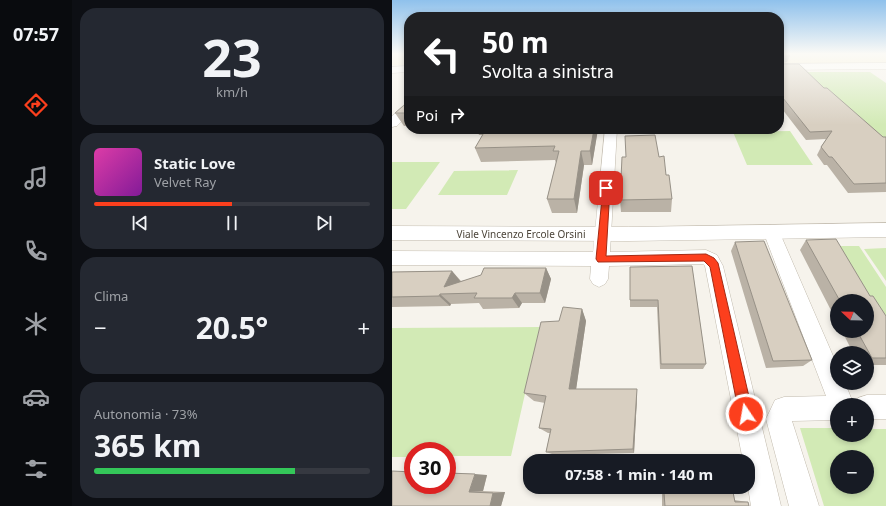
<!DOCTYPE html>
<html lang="it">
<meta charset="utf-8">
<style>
body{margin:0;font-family:"Noto Sans",sans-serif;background:#242831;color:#f1f3f6;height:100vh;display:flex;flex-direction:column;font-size:15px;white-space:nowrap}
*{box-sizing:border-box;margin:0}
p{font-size:13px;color:#9ea1a6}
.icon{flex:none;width:22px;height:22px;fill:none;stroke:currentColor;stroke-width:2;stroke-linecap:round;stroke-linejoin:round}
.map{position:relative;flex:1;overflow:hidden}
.drawer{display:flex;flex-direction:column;gap:8px;padding:8px;background:#0d0f14;width:320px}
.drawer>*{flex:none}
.hud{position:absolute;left:12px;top:12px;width:380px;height:122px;border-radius:16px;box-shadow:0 2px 6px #0003;background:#202124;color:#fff;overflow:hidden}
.needle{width:26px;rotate:292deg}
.fabs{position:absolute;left:438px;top:294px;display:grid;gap:8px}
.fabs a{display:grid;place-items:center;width:44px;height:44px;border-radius:50%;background:#171b24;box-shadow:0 2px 6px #0003;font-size:20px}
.speed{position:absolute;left:12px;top:442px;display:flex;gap:8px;font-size:20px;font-weight:700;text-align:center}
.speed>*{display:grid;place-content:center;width:52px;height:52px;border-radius:50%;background:#171b24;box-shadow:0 2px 6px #0003;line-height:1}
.speed .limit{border:6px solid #d22;background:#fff;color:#111}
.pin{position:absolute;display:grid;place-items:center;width:34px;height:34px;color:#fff;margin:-17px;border-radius:8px;box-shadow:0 2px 6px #0006}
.me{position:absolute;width:44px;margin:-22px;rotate:348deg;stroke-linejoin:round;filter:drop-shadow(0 0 3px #0008)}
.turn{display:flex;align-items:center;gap:14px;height:84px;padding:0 12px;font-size:18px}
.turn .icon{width:52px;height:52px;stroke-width:2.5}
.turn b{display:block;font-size:28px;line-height:34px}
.then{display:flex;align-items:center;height:38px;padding:0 12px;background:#0003;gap:8px;font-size:15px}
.big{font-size:30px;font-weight:700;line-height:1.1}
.drawer .card{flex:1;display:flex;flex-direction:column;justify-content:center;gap:6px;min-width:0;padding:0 14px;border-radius:16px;background:#242831}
.drawer .dial{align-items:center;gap:0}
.dial b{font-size:52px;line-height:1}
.song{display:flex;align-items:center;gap:12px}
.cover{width:48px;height:48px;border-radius:6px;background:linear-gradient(135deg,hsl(320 70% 55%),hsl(290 70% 35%))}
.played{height:4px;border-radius:2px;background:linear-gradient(90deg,#fc3f1d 50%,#363941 50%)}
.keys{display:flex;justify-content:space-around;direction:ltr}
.heat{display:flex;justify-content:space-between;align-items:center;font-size:22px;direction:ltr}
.charge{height:6px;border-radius:3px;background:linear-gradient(90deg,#34c759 73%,#363941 0)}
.trip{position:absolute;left:131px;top:454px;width:232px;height:40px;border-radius:16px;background:#171b24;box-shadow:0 2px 6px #0003;font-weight:700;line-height:40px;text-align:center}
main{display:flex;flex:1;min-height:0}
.dock{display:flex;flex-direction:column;width:72px;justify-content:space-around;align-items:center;background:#090b0e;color:#9ea1a6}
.dock .icon{width:28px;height:28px}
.dock .active{color:#fc3f1d}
.dock b{font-size:18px;color:#f1f3f6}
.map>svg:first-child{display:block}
.green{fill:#d2eab5;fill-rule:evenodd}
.sand{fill:#f9efc9}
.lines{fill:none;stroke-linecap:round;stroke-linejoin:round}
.minor-casing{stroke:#c2bbae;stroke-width:1}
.tertiary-casing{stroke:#c2bbae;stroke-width:1}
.minor{fill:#fff;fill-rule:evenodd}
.tertiary{fill:#fff;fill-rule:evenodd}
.wall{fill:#bab2a6}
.shaded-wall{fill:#979187}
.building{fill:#d8cfc1;stroke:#979187}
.route{fill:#fc3f1d;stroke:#a42913}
.labels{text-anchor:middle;stroke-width:3.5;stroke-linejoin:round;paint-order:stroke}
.street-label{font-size:10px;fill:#4b4439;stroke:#fff}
</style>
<main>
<nav class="dock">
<b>07:57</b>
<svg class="icon active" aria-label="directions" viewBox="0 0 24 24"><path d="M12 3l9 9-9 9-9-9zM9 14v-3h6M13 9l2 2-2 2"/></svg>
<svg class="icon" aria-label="music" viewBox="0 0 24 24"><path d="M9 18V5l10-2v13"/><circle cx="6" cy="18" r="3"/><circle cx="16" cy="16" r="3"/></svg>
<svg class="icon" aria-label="phone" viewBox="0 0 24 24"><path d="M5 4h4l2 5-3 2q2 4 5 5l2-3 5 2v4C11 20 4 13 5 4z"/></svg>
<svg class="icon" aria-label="climate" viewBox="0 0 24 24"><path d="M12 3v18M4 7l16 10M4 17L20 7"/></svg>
<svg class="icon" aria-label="car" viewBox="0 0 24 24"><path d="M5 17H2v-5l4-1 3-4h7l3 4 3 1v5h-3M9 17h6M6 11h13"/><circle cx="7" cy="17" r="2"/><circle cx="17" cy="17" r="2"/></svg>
<svg class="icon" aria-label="filters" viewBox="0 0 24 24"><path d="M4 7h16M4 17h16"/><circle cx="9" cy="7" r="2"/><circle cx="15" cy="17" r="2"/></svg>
</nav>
<section class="drawer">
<div class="card dial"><b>23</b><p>km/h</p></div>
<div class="card">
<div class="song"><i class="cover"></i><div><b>Static Love</b><p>Velvet Ray</p></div></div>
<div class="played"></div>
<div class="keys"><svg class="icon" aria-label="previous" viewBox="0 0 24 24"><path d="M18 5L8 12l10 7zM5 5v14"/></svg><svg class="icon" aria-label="pause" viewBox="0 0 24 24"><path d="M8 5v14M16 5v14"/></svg><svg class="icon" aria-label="next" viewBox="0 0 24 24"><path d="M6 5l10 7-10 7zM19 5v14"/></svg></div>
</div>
<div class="card"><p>Clima</p>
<div class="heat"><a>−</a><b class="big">20.5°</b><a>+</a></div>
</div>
<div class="card"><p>Autonomia · 73%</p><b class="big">365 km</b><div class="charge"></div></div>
</section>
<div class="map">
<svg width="494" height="506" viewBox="0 0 494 506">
<rect width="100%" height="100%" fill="#f6f3ec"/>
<path class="green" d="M412,72H478L494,83V139H482Z
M398,131L421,165H355L341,132Z
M0,162H48L14,209H0Z
M126,170L115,195H46L62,171Z
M445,246H467L494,287V329Z
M494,248V281L472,249Z
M148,327L119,456H55V451H21V457H0V328Z
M408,428H445V435H475V429H494V506H432ZM445,457H475V487H445Z"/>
<path class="sand" d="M0,54H17V65H0Z
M387,54H494V63H387Z"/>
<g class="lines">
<g class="minor-casing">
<path id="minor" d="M213,129H225L218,252L314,250L325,255L331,266L389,506H359L356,487V461H351L313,266L311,264L217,266L216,279L213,284L207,287L201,284L198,279L199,266L0,265V251L201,252Z
M379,225L385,227L387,231L445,365V383H453L462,405H445V420L400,421L427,506H397L374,419L383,400L392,397L434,396L371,231L373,227Z
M475,395H494V419H475V405H464L466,398Z"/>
</g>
<g class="tertiary-casing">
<path id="tertiary" d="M494,63V69L387,70V64Z
M17,66V72L0,73V67Z
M17,103V114L5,126L0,127V116L13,104Z
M494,223V237L236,241L0,240V226L236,227Z"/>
</g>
<use href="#minor" class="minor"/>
<use href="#tertiary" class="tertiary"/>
</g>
<path class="wall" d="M387,54L398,56L395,62L388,63V64L432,88L491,137H494V192L456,193L435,165H432L425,155L429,147L434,139L414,140L387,105Z
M17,101V126H12L3,113Z
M72,129H206L200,165H192L185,213H160L155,199L164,163L163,160L89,162L83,148L91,135H87L85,130H73Z
M267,157L274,175L280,199L279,212H229L228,200Z
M414,240L478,296L494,316V365H475V353H461L450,331H475V301H445V322L408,250Z
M343,242L420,360L411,366L374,368L339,251Z
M300,266L314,364L311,369H268L265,307H238V300Z
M154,268L159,279L153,303H130L127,308L91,309L87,303L59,304L58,306L0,307V272L60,271L69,281Z
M190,309L194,321L184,389L245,397L242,453L163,455L154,452L158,433H156L147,428L153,403L142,401L132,393L167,321Z
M95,475L91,491L113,492L109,506H0Z
M302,487H340L342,500L356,502L357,506H270V492H303Z"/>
<path class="shaded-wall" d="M202,129H206L200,165L198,151Z
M189,151L192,165L185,213L182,199Z
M154,268L159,279L153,303L148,293Z
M60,271L69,282L52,287Z
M123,293L130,303L127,308L120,298Z
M48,294L59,304L58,306L47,296Z
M190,309L194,321L183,397L177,389Z
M245,389V397L242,453L241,449Z
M83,474L95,475L91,491L77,492Z
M113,492L109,506H98L101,493Z"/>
<path class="building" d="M387,54H396L398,56H388V64H407L432,88H435L491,137H494V183L462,184L440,157H437L429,147L440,131L418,132L387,93Z
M17,101V113H3Z
M94,129H202L198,151H189L182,199H155L167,151H161L163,146L83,148Z
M263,135L267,157L272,156L274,175H277L280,199L228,200L230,157H234L233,136Z
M444,239L478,296H481L494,316V358H480L465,331H475V301H448L414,240Z
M372,241L420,360L381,361L343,242Z
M300,266L314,364H269L266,300H238V267Z
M92,268H154L148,293H123L120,298H82L85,293L48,294L47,296L0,297V272L60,271L52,287L89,275Z
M171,307L190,309L177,389H245L241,449L154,452L159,429L147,428L154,396L132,393L149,322L167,321Z
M0,471L21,472V485H55V473L83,474L77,492L101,493L98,506H0Z
M308,487H340L343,502H356L357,506H273L272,493H309Z"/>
<linearGradient id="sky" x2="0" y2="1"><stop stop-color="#8fc1ec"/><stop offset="0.43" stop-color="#fbfaf6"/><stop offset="1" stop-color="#fbfaf6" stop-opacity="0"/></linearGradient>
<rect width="494" height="125" fill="url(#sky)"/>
<path class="route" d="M214,186L218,188L214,256L314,254L322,258L326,263L361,414L359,419L354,421L349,419L347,414L318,267L312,261L206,262L204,259L211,188Z"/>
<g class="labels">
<g class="street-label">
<text x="129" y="238">Viale Vincenzo Ercole Orsini</text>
</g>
</g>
</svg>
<div class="fabs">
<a><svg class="needle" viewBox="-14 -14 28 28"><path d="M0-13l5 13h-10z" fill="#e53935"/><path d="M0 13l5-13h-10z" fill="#9ea1a6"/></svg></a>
<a><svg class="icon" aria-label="layers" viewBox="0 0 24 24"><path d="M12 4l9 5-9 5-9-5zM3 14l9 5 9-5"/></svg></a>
<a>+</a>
<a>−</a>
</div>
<div class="speed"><div class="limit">30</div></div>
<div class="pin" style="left:214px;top:188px;background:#d93025"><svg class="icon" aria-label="arrive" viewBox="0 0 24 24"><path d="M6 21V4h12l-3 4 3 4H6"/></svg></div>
<svg class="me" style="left:354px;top:414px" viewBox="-20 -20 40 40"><circle r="17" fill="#fc3f1d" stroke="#fff" stroke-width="3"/><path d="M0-11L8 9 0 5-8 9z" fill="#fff"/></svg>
<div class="trip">07:58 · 1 min · 140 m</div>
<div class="hud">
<div class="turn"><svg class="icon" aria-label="left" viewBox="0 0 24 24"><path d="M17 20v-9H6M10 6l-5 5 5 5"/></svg><div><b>50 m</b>Svolta a sinistra</div></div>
<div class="then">Poi<svg class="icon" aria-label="right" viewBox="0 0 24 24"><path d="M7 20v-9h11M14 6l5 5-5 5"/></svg></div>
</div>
</div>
</main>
